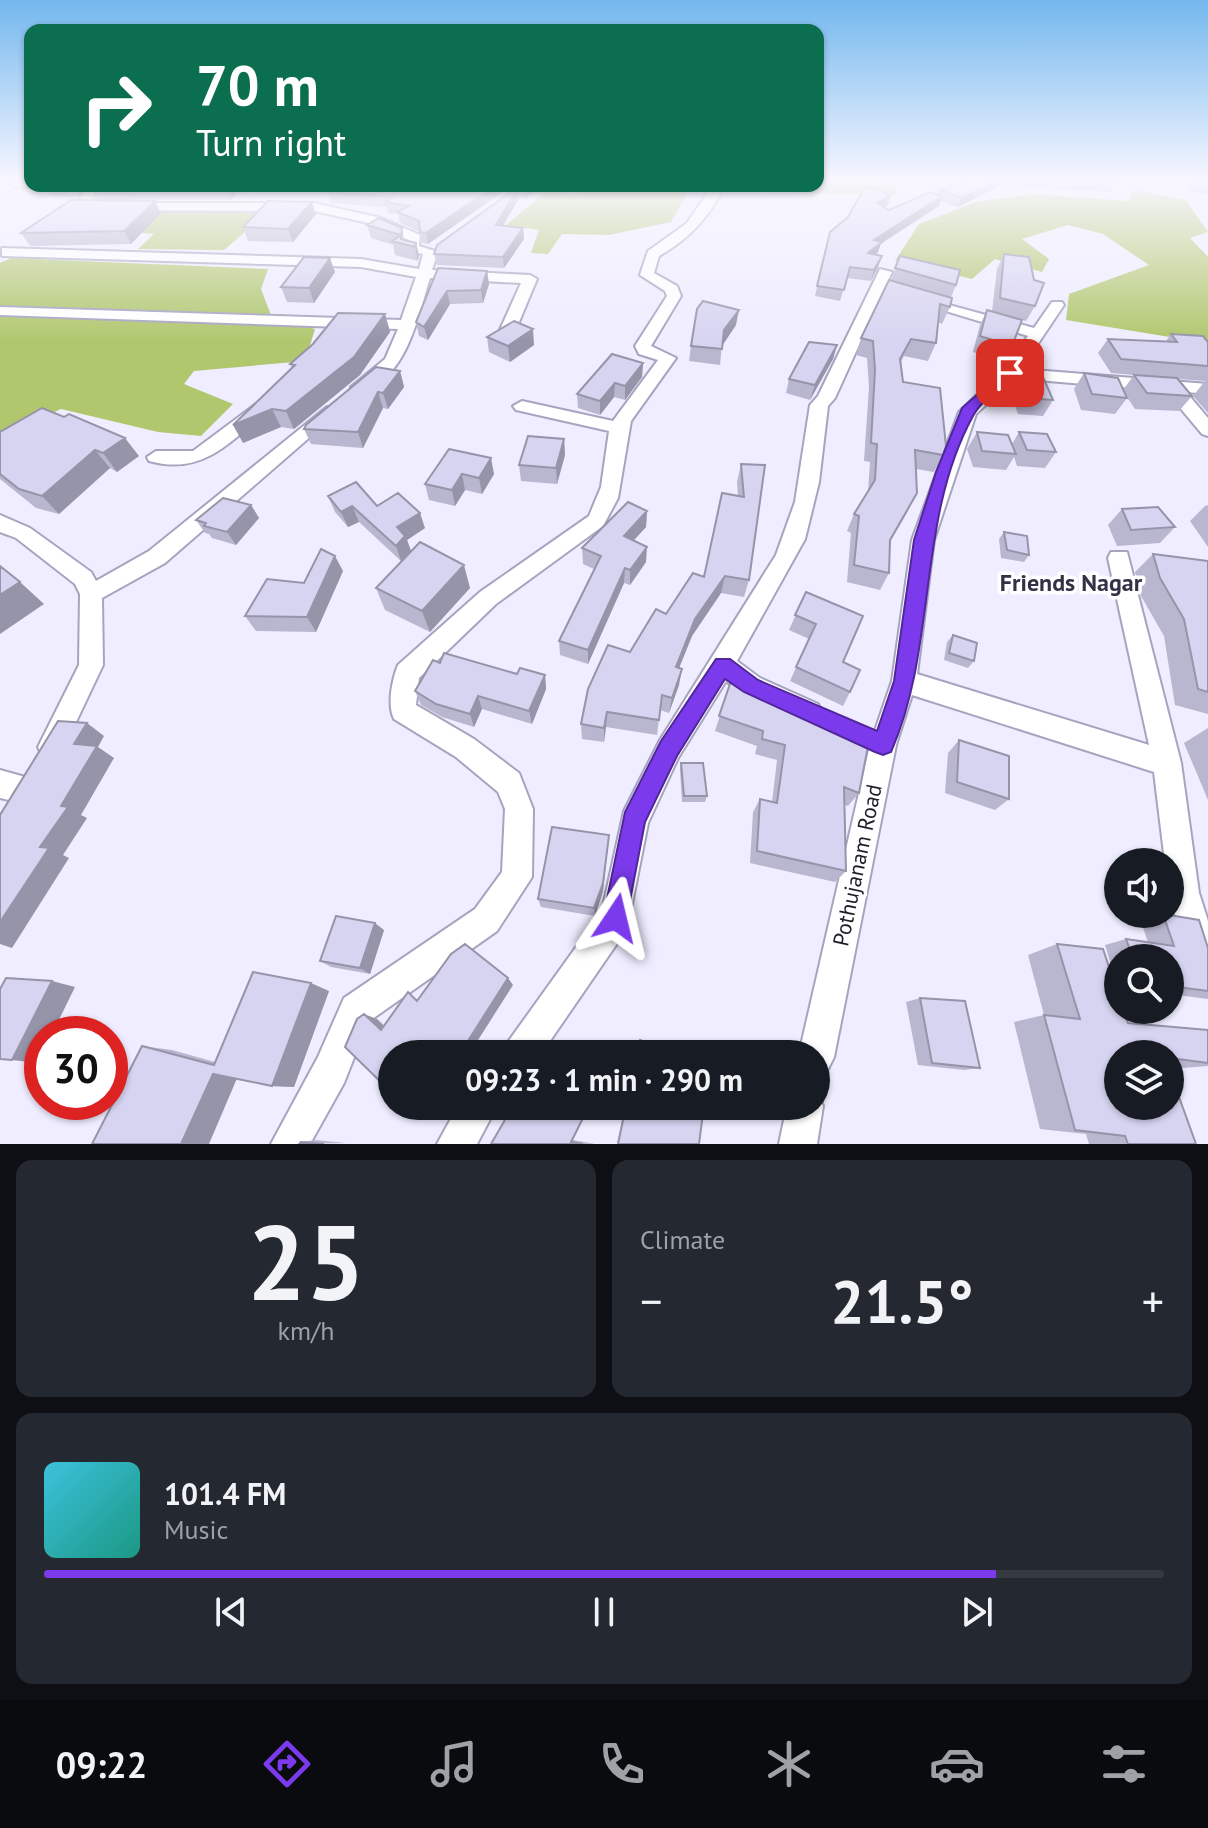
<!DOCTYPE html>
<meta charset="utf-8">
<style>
body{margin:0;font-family:"PT Sans",sans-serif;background:#242831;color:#f1f3f6;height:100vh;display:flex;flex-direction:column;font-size:30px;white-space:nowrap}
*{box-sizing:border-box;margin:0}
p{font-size:26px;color:#9ea1a6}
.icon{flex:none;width:44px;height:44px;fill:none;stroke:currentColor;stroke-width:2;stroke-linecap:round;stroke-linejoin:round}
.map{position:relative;height:1144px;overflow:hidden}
.panel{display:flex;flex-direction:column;gap:16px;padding:16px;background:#0d0f14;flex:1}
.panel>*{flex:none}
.guide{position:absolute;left:24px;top:24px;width:800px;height:168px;border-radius:16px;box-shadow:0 2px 6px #0004;background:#0b6e4f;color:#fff;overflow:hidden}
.buttons{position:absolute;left:1104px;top:848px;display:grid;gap:16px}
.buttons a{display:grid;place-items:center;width:80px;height:80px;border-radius:50%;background:#171b24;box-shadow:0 2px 6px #0004;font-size:40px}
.speed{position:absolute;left:24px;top:1016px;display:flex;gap:16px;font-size:40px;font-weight:700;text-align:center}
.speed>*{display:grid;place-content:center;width:104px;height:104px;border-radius:50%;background:#171b24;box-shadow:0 2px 6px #0004;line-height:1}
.speed .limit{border:12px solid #d22;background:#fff;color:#111}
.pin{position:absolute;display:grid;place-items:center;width:68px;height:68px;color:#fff;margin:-34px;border-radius:16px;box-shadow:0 4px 12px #0006}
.me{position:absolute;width:88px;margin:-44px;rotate:10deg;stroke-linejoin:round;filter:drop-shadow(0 0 6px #0008)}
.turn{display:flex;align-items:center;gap:28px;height:168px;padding:0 40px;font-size:36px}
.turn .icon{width:104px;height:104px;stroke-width:2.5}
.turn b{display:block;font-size:56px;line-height:68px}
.big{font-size:60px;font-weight:600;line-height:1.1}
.panel .card{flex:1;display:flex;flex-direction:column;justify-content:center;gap:12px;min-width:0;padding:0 28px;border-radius:16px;background:#242831}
.panel .dial{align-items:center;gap:0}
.dial b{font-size:104px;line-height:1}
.song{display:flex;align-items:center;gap:24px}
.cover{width:96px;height:96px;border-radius:12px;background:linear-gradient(135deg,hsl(190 70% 55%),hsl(170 70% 35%))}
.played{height:8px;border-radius:4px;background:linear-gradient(90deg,#7c3aed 85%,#363941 85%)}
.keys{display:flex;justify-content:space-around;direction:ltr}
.heat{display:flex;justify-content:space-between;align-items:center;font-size:44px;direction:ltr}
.panel .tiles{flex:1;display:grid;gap:16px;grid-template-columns:1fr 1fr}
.card:last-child{grid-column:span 2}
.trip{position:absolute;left:378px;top:1040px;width:452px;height:80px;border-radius:40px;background:#171b24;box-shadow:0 2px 6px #0004;font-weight:600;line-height:80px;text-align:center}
.tabs{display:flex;height:128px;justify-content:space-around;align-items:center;background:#090b0e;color:#9ea1a6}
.tabs .icon{width:56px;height:56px}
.tabs .on{color:#7c3aed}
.tabs b{font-size:36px;color:#f1f3f6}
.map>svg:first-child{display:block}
.green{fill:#b1c76e}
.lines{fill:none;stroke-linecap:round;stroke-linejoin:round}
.minor-casing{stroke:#a6a4bf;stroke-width:4}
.minor{fill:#fff;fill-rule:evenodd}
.wall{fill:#b9b6cf}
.shaded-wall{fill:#9694a9}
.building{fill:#d7d4f1;stroke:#9694a9;stroke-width:2}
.route{fill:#7c3aed;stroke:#51269a;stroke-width:2}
.labels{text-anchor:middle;stroke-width:7;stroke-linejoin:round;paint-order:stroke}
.street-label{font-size:22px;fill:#1f1e28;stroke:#fff}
.neighbourhood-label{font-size:24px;font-weight:bold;fill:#343147;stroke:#fff}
</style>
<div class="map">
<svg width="1208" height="1144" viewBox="0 0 1208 1144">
<rect width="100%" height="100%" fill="#efedff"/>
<path class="green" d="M818,181H894L896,195L746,191L747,186H818Z
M582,186H691L671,222L609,235L562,234L548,254L531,253L539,230L506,225L548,190L577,195Z
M1134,190L1186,200L1208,232L1190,238L1208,257V371L1188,340L1066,320L1069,294L1149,265L1103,234L1068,225L1022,239L1049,259L1042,272L995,259L972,279L895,261L919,224L976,202L1034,194L1128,201Z
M273,208L224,250L138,249L154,234L60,226L77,214Z
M11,258L268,269L261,289L271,315L315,329L305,361L194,371L184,384L233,404L201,436L158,432L61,409L0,437V263Z"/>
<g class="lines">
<g class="minor-casing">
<path id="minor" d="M30,181V186L15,187L9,184Z
M89,186H101L89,203H314L381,218L420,235L419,246L438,252L432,270L530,275L537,279L514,334L506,339L498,334L521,283L430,278C418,317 406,380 360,392L351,387L385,359L398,329L0,315V307L401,320L416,277L361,267L2,256V248L361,259L419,269L423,254L407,251L408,240L373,224L314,211L76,210L74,207Z
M266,186L260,189L205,193L199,189L203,186Z
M712,186H724C710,217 689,239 659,256L654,273L677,286L681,296L651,346L676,358L631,421L618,498L603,526L496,604L419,678L416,705L474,739L519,773L533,809L532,877L497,931L368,1022L344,1083L310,1144H271L318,1057L344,998L475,909L502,872L505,809L498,792L456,757L394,719C387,705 392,680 398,665L480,592L589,516L601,487L609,431L516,410L513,406L522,401L613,421L658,360L639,354L635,346L667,296L665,291L640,275L648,251L687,223Z
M880,269L892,272L835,398L828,406L819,482L805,539L737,661L760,678L818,704L822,712L818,720L809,724L800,720L742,694L726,681L678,758L648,823L627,929L541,1054H503L508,1042L602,911L624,811L660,740L776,555L795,502L810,405L818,396Z
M916,296L1034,328L1052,302H1062L1064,305L1021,369L1208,384V394L1186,392L1208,418V436L1202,434L1166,391L1014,378L976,414L934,540L917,674L1149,745L1108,558L1111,552H1127L1181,763L1199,893L1208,921V989L1196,985L1192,973L1170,898V862H1165L1154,772L912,695L896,745L834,1057L828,1069L816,1075V1054H799L870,745L892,681L912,540L959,412L1004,369L1028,336L916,302Z
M256,404L265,410L262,414C228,446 199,475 149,461L147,457L156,451H193Z
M327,407L333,409V417L165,563L102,598L103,665L60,756L51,760L42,756L38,747L79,665L80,594L75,584L16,538L0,532V515L30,528L91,572L96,581L149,551Z
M0,770L36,780L40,790L36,800L26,804L0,798Z
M816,1092L823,1106L817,1144H779L787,1106H816Z
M458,1106H497L477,1144H437Z"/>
</g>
<use href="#minor" class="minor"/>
</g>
<path class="wall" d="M966,181H1116L1111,192L999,186L958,207L941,201L939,206L881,244L878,252L876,255L882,256L878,267L871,281L847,278L840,301L815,296L830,232L888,205L884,207L889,210L937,195L939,190Z
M1187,181H1208V191L1206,194L1187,192Z
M45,186H87L78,197L51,196Z
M90,186H234L237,193L231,200H98Z
M333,186H511L428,244L422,243L420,232L400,223L398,214L388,213L387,207L331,203L327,192Z
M520,186H542L525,199L519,198L503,226L523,228L524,239L504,268L437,265L434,254Z
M548,186H571L569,189Z
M161,213L131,244L30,246L21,233Z
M316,214L293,242L248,241L243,227Z
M367,225L402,228L404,240L416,243L419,256L418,261L395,255L393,245L371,238Z
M1004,254L1035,306L1026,321L1022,320L1012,346L1004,361L973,352L980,325L987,310L992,311L997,269Z
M900,256L956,285L951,297L950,307L942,324L938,322L936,343L928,361L904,356L901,362L903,382L943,455L934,472L916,469L908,511L890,542L889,573L880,590L847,582L851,533L847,531L854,514L868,492L870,462L864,461L869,387L867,358L856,355L861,338L891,280Z
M438,268L487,271L489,284L483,303L450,304L428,340L419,336L416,322Z
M335,272L314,303L287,302L281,287Z
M385,314L390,332L360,375L294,429L281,427L243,443L292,368L290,364Z
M736,325L722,345L720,365L689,361L691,346Z
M1171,334L1208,342V413L1193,396L1205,381L1178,379L1192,396L1179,411L1135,409L1123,391L1127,398L1115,414L1081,410L1074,389L1084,373L1123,390L1134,375L1111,373L1098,353L1108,339L1166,341Z
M487,337L534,345L510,362L489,352Z
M837,345L833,359L810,400L786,393L789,379Z
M643,363L642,377L625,400L614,397L600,415L578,408L577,394Z
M400,371L404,387L388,409L383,408L363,448L311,444L304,429Z
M1017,375L1053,400L1043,416L1018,414L1009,390Z
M0,432L139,456L117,472L110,468L59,514L36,508L0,479Z
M977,432L1012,444L1019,432L1056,452L1045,468L1017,466L1014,457L1006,470L973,467L967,449Z
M564,439L565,455L557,484L521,481L519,465Z
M449,449L494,474L482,494L465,490L455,506L429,500L425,484Z
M741,464L765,465L749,580L744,597L721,593L692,636L679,668V685L669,713L660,710L657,735L606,727L604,742L582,739L581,724L630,652L666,614L704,577L738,496L737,482Z
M328,496L377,506L425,528L407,540L411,551L470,588L430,632L385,610L376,588L401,561L359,522L348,527L335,512Z
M251,505L259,518L236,545L212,538L209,534L205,533L196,520Z
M1208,505V547L1190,521L1205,506Z
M1122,509L1175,527L1160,543L1117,546L1108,525Z
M647,511L646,527L633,541L646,562L630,585L624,583L588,664L560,655L559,641L594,569L583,564L582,548Z
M1004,532L1029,555L1024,562L1001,558L999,539Z
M1153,554L1208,561V714L1175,705L1164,636L1141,596L1135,572Z
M343,571L316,632L256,631L245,616L304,583Z
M806,592L843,662L850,692L843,706L790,681L809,639L789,630Z
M953,635L974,661L968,668L944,660L947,642Z
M440,663L517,674L545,675L546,689L532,724L482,709L474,727L442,717L421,705L415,691Z
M732,678L759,694L859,793L848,806L845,805L846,871L835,882L750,863L753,812L760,799L772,802L777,760L755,754L757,746L715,731Z
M1208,728V800L1184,743Z
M959,740L1009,799L995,810L945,793L948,753Z
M681,763L707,796L705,802H682L680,769Z
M609,835L603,891L595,916L541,907L538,899Z
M1163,914L1208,948V999L1170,994V958H1118V987L1105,945L1126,939L1148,942L1141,922Z
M384,930L370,974L331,967L320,961Z
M1057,944L1128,1023L1208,1030V1066L1182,1068L1170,1067V1054H1118L1196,1144H1089L1086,1134L1040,1129L1014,1022L1044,1015L1028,955Z
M329,991L294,1087L272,1086L142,1046L172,1050L215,1062Z
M920,998L980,1068L964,1070L918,1065L906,1002Z
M513,1106H590L573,1140L595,1144H491Z
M625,1106H704L699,1144H617Z
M315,1140L346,1143L299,1144L301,1142Z"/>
<path class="shaded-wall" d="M996,181H1002L999,186L958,207L962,198Z
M72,186H87L78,197Z
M225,186H234L237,193L231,200Z
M495,186H511L428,244L426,233Z
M527,186H542L525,199L524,188Z
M518,187L519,198L497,236L496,225Z
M891,195L888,205L874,213L877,203Z
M942,196L939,206L881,243L878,252L865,263L874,240Z
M155,201L161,213L131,244L124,231Z
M312,202L316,214L293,242L288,229Z
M523,228L524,239L504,268L503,257Z
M416,243L419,256L418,261L415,247Z
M882,256L878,267L871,281L874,270Z
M330,258L335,272L314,303L309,288Z
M487,271L489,284L483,303L481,290Z
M447,291L450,304L428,340L424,327Z
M739,310L736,325L722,346L724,330Z
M385,314L390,332L360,375L294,429L286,411Z
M533,329L534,345L510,362L508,346Z
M837,345L833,359L810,400L815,385Z
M643,363L642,377L625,400V386Z
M400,371L404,387L388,409L383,393Z
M615,383L614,397L600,415V401Z
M378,392L383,408L363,448L358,432Z
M272,409L281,427L243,443L233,425Z
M125,438L139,456L117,472L103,453Z
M564,439L565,455L557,484L556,468Z
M95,450L110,468L59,514L42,496Z
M491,458L494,474L482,494L479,478Z
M462,474L465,490L455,506L452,490Z
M251,505L259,518L236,545L227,532Z
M352,506L359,522L348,527L341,512Z
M647,511L646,527L623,552L624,536Z
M420,513L425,528L407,540L411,551L401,561L396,546L397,527Z
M647,547L646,562L630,585V570Z
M335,556L343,571L316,632L307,617Z
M464,565L470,588L430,632L422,611Z
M625,568L624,583L588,664V650Z
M725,576L721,593L692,636L673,683L676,667L695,619Z
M20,582L44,604L0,634V595Z
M682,669L679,685L669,713L672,698Z
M545,675L546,689L532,724L529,711Z
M478,696L482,709L474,727L470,714Z
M607,712L606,727L604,742V728Z
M87,723L104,736L98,747L114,758L81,815L87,818L63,855L69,858L12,948L0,944V922L40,847L74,744Z
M609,835L603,891L595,916L594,908Z
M375,923L384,930L370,974L360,968Z
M508,978L513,985L473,1048L479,1054H470L466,1044Z
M52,981L75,987L52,1034H42V1055L38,1063L12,1060Z
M311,983L329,991L294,1087L272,1086Z
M364,1014L377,1019L394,1035L381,1030Z
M213,1074L238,1076L209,1144H181Z"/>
<path class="building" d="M966,181H996L962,198L939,190Z
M1077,181H1116V183Z
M333,186H495L426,233L420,232L419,221L397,212L409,206L386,202L393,197L327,192Z
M518,187L496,225L523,228L503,257L434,254L437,245Z
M871,187L891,195L877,203L889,210L930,192L942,196L874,240L882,242L868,253L882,256L874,270L850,267L844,290L817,286L830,232L848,217L863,190Z
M71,200L155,201L124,231L21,233Z
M268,201L312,202L288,229L243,227Z
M379,218L402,228L401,239L416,243L415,247L392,241L401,235L367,225Z
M1004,254L1029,257L1034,280L1044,283L1035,306L1000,298Z
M900,256L960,270L956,285L895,268Z
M304,257L330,258L309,288L281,287Z
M438,268L487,271L481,290L447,291L424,327L416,322Z
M889,280L952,298L950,307L940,304L936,343L911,339L900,359L903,382L940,388L946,446L943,455L915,450L917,493L890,540L889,573L854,565L859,516L854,514L875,480L877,444L871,443L875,370L873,341L861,338Z
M703,301L739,310L724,330L722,349L691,346L697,309Z
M987,310L1022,320L1012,346L980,336Z
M338,313L385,314L354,357L286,411L272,409L233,425L295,365L290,364L313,344Z
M514,321L533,329L508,346L487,337Z
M1171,334L1203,336L1208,342V366L1121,359L1108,339L1177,342Z
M809,342L837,345L815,385L789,379Z
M612,354L643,363L625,386L615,383L600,401L577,394Z
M376,367L400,371L383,393L378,392L358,432L304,429L306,425Z
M1084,373L1118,378L1127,398L1092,394Z
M1017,375L1043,377L1053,400L1027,398Z
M1134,375L1177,378L1192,396L1147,393Z
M42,408L64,417L69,414L125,438L103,453L95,450L42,496L19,489L0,474V432Z
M977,432L1008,435L1016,454L982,451Z
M1019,432L1047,434L1056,452L1027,450Z
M528,436L564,439L556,468L519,465Z
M449,449L491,458L479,478L462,474L452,490L425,484Z
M741,464L765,465L749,580L725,576L695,619L676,667L682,669L672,698L662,695L659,720L607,712L604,728L581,724L588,689L608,645L630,652L656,609L666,614L693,573L704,577L722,493L744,497Z
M356,482L377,506L398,493L420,513L397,527L405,536L396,546L352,506L341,512L328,496Z
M223,498L251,505L227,532L204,526L206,523L196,520Z
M628,502L647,511L624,536L647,547L630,570L625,568L588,650L559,641L601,556L582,548Z
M1158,507L1175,527L1131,530L1122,509Z
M1004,532L1027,536L1029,555L1007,550Z
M420,542L464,565L422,611L376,588Z
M321,549L335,556L307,617L245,616L267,579L304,583Z
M1153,554L1208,561V692L1198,689L1184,619L1160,578Z
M0,566L20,582L0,595Z
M806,592L863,616L843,662L860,670L850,692L796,667L816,624L795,615Z
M953,635L977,643L974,661L949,653Z
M444,653L517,674L520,668L545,675L529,711L478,696L470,714L436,704L415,691L433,660L440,663Z
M732,678L761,688L759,694L800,704L870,736L859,793L844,787L846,871L757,851L760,799L777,803L785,745L762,739L763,731L719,716Z
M58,721L87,723L74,744L97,746L61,806L68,807L40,847L49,848L0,922V815Z
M959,740L1009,756V799L957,782Z
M681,763H703L707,796H684Z
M552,827L609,835L603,883L594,908L538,899Z
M1163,914L1199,920L1208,948V991L1170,986V958H1133L1126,939L1174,946Z
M336,916L375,923L360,968L320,961Z
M465,944L508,978L466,1044L472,1050L470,1054H392V1093L345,1047L357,1019L364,1014L381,1030L408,992L417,1001L451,954Z
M1057,944L1103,949L1118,994V1010H1123L1128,1023L1208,1030V1063L1170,1058V1054H1118V1106H1170V1072L1196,1144H1128L1125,1136L1075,1130L1044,1015L1080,1019Z
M253,972L311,983L272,1086L213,1074L181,1144H92L142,1046L214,1065Z
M6,978L52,981L12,1060L0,1059V989Z
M920,998L965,1001L980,1068L932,1063Z
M640,1040L678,1054H637Z
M548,1043L562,1054H542Z
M513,1106H589L571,1142L583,1144H491Z
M626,1106H704L699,1144H618Z
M301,1142L324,1144H299Z"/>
<linearGradient id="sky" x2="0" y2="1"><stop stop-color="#73b8ee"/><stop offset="0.53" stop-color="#f8f7ff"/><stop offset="1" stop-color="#f8f7ff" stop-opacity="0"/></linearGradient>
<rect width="1208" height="341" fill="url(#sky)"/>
<path class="route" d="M1005,370L1016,373C1004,387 982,399 973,416C916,520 938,645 891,752L883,755L875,752L744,692L725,679L677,756L645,822L625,927L616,931L607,927L603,918L625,812L661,741L716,659H730L758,680L877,731L894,681L914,540L936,472L962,408Z"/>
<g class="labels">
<g class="street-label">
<text transform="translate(857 865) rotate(-78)" y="8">Pothujanam Road</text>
</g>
<g class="neighbourhood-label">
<text x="1071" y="591">Friends Nagar</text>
</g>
</g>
</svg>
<div class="buttons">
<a><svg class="icon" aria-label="sound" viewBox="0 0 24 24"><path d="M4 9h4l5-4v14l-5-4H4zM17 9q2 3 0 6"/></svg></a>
<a><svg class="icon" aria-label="search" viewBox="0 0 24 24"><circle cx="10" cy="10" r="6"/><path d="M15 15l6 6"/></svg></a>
<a><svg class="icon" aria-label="layers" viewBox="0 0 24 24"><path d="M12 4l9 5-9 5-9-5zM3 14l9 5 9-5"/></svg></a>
</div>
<div class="speed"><div class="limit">30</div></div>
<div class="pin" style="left:1010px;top:373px;background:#d93025"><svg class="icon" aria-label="arrive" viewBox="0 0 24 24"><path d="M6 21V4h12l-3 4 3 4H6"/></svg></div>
<svg class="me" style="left:616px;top:918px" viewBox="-20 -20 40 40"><path d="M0-17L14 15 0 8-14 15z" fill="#7c3aed" stroke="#fff" stroke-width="4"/></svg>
<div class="trip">09:23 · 1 min · 290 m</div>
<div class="guide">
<div class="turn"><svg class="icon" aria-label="right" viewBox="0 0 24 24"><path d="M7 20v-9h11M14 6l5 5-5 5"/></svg><div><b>70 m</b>Turn right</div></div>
</div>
</div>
<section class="panel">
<div class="tiles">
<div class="card dial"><b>25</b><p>km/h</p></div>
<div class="card"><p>Climate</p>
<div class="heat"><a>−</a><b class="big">21.5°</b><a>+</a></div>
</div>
<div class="card">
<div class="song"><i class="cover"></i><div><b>101.4 FM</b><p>Music</p></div></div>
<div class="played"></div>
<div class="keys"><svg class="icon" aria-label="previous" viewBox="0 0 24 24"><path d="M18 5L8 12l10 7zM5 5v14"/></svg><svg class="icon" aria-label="pause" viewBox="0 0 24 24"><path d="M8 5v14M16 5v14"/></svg><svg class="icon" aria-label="next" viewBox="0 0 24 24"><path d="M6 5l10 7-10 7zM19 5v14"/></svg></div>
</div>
</div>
</section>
<nav class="tabs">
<b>09:22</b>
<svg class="icon on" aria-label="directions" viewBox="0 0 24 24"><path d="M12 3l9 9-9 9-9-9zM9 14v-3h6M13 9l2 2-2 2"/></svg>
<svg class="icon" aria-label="music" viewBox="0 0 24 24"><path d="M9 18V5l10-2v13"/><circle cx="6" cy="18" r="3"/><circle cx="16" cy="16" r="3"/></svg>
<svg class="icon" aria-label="phone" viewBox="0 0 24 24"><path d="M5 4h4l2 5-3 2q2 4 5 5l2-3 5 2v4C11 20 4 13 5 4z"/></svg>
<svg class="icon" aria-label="climate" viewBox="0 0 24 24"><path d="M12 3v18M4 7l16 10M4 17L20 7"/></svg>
<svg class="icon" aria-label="car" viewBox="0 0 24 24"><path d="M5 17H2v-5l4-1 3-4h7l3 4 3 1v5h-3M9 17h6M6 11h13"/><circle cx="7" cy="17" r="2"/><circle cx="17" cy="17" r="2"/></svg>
<svg class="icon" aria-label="filters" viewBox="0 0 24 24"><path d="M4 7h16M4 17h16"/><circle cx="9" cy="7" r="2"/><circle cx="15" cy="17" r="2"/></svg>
</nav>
